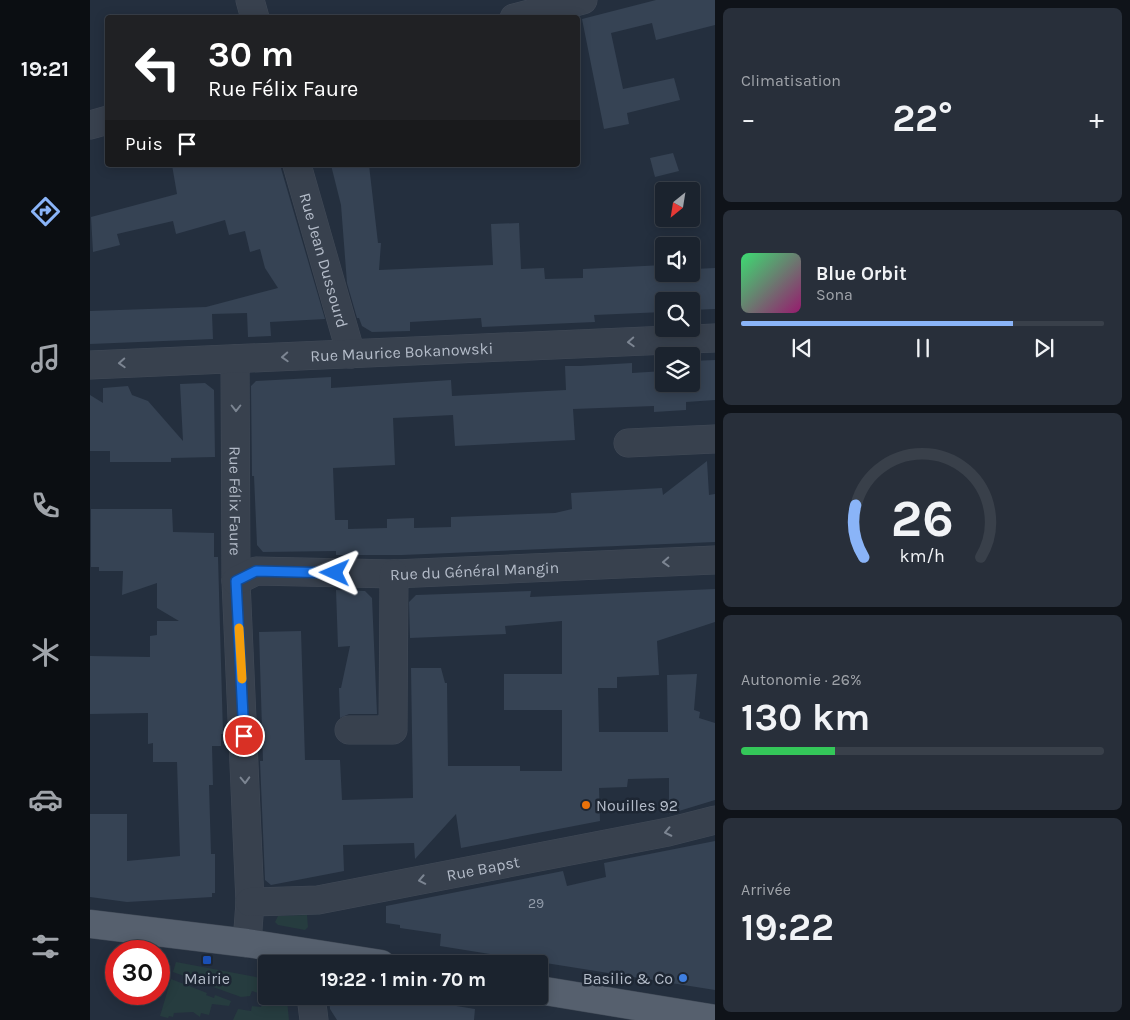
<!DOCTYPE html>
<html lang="fr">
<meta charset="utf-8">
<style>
body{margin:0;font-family:Karla,sans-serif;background:#282f3a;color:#f1f3f6;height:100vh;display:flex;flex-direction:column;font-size:19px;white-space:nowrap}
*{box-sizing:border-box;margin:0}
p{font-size:16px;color:#a0a4aa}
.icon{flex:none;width:28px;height:28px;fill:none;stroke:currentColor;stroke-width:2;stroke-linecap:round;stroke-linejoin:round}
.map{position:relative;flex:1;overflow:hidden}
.sheet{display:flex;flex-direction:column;gap:8px;padding:8px;background:#0f1319;width:415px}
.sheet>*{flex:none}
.top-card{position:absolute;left:15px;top:15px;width:475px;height:152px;border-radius:5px;box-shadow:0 2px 12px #0003,0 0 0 1px #39404a;background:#202124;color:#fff;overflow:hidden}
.needle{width:32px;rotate:210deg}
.controls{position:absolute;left:565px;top:182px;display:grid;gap:10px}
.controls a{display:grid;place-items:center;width:45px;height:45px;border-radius:5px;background:#1b232e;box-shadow:0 2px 12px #0003,0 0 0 1px #39404a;font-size:25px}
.speed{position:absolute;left:15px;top:940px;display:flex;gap:10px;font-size:25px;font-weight:700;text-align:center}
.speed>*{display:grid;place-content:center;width:65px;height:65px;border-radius:50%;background:#1b232e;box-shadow:0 2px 12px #0003,0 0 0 1px #39404a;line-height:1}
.speed .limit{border:8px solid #d22;background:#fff;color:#111}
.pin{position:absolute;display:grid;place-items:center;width:42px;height:42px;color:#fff;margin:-21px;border:2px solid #fff;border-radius:50%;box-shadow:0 1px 5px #0007}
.me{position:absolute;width:55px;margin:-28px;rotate:271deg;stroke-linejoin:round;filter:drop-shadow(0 0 4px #0008)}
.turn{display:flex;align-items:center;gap:18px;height:105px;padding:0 20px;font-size:22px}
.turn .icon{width:65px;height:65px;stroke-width:2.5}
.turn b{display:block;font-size:35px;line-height:42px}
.then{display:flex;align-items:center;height:48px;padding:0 20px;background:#0003;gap:10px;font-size:19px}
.big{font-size:38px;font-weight:700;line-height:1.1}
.sheet .widget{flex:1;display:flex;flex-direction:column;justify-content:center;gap:8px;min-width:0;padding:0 18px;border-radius:8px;background:#282f3a}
.sheet .dial{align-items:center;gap:0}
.dial svg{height:130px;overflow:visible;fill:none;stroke:#39404a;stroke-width:7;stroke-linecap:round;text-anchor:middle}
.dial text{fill:#f1f3f6;stroke:none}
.song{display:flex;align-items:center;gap:15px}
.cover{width:60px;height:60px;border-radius:8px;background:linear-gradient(135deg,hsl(140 70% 55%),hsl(320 70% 35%))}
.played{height:5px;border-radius:2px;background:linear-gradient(90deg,#8ab4f8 75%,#39404a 75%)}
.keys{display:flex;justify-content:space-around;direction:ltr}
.heat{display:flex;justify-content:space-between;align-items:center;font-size:28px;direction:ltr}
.charge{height:8px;border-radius:4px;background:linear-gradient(90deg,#34c759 26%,#39404a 0)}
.trip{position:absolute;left:168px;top:955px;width:290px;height:50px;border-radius:5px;background:#1b232e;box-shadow:0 2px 12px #0003,0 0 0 1px #39404a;font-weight:700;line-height:50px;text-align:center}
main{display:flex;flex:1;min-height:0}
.dock{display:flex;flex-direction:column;width:90px;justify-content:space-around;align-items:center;background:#0b0e12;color:#a0a4aa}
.dock .icon{width:35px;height:35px}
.dock .on{color:#8ab4f8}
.dock b{font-size:22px;color:#f1f3f6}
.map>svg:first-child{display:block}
.green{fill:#263c3f}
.building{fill:#364354}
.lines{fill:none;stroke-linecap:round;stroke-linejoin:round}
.minor-casing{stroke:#414a57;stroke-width:29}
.major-casing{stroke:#414a57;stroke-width:29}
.minor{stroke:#38414e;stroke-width:28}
.major{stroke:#56606e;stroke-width:28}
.oneway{stroke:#7c8592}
.route-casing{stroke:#114b97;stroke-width:12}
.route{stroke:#1a73e8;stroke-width:9}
.slow{stroke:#f59e0b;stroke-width:9}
.food-dot{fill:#e8710a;stroke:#1d2633;stroke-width:2}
.transit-dot{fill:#1a4fb4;stroke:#1d2633;stroke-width:2}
.shop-dot{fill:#3f7fe0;stroke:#1d2633;stroke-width:2}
.labels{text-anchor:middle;stroke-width:5;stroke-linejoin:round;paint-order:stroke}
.number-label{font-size:14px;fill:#929caa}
.street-label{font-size:16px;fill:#b4bcc9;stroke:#1d2633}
.poi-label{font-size:16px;fill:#b4bcc9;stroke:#1d2633;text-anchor:start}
</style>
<main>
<nav class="dock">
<b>19:21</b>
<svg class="icon on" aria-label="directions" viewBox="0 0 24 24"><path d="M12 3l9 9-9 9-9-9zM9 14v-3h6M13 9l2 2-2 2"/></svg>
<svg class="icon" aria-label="music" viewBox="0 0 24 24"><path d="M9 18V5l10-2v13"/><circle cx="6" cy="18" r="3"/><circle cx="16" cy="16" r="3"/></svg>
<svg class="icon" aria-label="phone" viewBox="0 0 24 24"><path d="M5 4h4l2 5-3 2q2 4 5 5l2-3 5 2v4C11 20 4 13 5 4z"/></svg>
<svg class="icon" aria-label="climate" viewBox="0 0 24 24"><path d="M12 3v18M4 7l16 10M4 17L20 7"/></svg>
<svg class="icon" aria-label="car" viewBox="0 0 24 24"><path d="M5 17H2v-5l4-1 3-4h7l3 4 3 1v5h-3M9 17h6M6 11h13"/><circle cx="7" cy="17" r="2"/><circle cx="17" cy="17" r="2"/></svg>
<svg class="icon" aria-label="filters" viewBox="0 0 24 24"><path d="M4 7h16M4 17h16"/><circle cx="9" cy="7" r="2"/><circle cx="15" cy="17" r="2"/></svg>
</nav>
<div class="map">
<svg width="625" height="1020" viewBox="0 0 625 1020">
<rect width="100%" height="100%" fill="#242f3e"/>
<path class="green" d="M217,915L218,927L215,930L188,925L185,922L188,916Z
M86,962L176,979L174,995L162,991L160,996L151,997L123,987L124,984L112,980L111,982L83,972Z
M81,979L117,993L116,995L124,998L125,995L141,1001L139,1006L122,1004L119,1015L111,1013L110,1017L103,1012L84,1013L83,1017L79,1016L78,1018L70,1016Z
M192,997L197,1000L199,1020H143L148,1009L161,1011L162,1006L171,1007L172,1003L176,1004L177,1002L186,1003L187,999L191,1000Z"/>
<path class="building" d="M566,0H625V25L566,40L562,23L521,33L533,89L584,78L590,100L537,113L539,124L514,129L492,19Z
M583,153L589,171L565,177L560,158Z
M82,165H190L235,319L180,322L181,336L158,337L157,313L122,314L123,339L0,344V311L116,307L188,288L175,268L170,249L160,252L155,231L139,235L135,220L86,234L83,221L27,234L30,245L3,252L1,217L87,194Z
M241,165H279L288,243H291L289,270L403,265L401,224L429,223L431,269L454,268L455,279L493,278V269L574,265V274H601V264H604V269L625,268V309L601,310V301H574V312L504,315L505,322L392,327L391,318L320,322V331L282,332L272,326L269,318H267L257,283L251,205Z
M625,360V400L596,402V410L564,412V406L483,409L485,440L365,446L363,415L303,418L305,465L243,468L245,520H258V529L297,528V519L324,518V528L361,527V517L465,513L482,509L481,493L572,488L573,495L617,461L619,495L625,494V542L312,555H246V551L173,552L167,545L164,476H162L161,386L166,381L241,377V388L361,380L362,396L476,390L475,366H490L542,363V373L574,371V384H601V361Z
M115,383L124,390L125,457L81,458V462H20V451H0V395L13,403V388L38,386L42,395L58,401L93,441L90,384Z
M1,509H82L83,532L124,533V557H128L133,734H131V746H122L123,785H119L121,854H125V893H122V897L37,902L0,897V814H37V861L90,856L87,762H63V743L58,744V713L0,714V656L60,657V636L67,635V621H89L67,608V583L32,595L33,571H9V567H1Z
M625,589V622L567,641L569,675L527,677V688H508L509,732H578L577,675L607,674L604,710L610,712L609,718L625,723V800L579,814V778L538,779L537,787L509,788L510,821L371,848L366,814L325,859L324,843L253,845L254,871L181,885L175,880L170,761H173L169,632L211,631L215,760H250L252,800L323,798L321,668H351L355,683H357L358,766H430V771H472V710H414V674H472V621L415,626L416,634L320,638L319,602L326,595L441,591L440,597Z
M246,590L275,591L282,598L287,714H259L250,718L249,688H251L260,646L248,647Z
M625,841V990L350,946L351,934L310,928V925L296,923V906L473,871L477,886L516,877L514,863Z
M239,996H304L385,1009L384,1020H247L240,1009Z"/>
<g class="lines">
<g class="minor-casing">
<g id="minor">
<path d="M160,0L165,18"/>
<path d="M424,18L493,0"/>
<path d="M0,125L18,120"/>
<path id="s1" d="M207,165L261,354"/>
<path id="s2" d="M145,359L146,581L160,902L157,943"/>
<path id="s3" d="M0,365L625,338"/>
<path d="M538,443L625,439"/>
<path id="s4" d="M146,581L166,571L304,574L625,560"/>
<path d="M259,730H303L304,574"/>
<path id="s5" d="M160,902L228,900L578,832L625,820"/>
<path d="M221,996L224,1020"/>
</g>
</g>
<g class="major-casing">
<path id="major" d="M0,924L157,943L291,964
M449,990L625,1019"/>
</g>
<use href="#minor" class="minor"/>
<use href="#major" class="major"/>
</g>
<defs><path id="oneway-chevron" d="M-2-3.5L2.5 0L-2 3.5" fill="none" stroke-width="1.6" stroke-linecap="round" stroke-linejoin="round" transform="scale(1.25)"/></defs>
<g class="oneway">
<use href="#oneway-chevron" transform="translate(541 342) rotate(177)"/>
<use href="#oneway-chevron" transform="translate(195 357) rotate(177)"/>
<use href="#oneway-chevron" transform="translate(32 363) rotate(177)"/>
<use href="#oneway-chevron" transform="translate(146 408) rotate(90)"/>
<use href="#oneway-chevron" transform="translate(576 562) rotate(177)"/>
<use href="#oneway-chevron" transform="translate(155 780) rotate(88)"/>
<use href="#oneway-chevron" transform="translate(578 832) rotate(168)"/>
<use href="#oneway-chevron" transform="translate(332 880) rotate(169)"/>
</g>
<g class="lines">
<g class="route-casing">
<path id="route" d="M154,736L146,581L166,571L245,573"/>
</g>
<use href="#route" class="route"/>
<path class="slow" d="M149,628L152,679"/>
</g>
<circle class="food-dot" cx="496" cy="805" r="5"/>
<rect class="transit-dot" x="112" y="955" width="10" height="10" rx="2.5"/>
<circle class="shop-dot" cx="593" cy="978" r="5"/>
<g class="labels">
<g class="number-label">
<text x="446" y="908">29</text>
</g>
<g class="street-label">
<text dy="6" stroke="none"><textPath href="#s1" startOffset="99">Rue Jean Dussourd</textPath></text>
<text dy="6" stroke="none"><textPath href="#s3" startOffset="312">Rue Maurice Bokanowski</textPath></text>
<text dy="6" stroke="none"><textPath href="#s2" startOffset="142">Rue Félix Faure</textPath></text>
<text dy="6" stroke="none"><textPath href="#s4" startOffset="241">Rue du Général Mangin</textPath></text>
<text dy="6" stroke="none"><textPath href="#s5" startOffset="236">Rue Bapst</textPath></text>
</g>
<g class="poi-label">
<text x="506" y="811">Nouilles 92</text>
<text x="117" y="984" text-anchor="middle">Mairie</text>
<text x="583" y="984" text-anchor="end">Basilic &amp; Co</text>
</g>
</g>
</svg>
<div class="controls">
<a><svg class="needle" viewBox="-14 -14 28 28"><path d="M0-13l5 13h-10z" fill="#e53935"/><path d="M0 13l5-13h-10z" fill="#a0a4aa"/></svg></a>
<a><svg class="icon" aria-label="sound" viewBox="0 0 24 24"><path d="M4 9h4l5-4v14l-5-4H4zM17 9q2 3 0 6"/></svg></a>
<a><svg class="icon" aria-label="search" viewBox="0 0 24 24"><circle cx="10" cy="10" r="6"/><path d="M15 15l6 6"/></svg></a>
<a><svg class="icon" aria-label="layers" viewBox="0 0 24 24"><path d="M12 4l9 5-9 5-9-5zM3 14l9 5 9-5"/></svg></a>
</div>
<div class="speed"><div class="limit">30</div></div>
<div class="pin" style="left:154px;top:736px;background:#d93025"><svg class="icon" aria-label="arrive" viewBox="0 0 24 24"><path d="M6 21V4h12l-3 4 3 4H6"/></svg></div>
<svg class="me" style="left:245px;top:573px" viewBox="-20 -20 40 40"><path d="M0-17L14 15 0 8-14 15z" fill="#1a73e8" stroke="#fff" stroke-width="4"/></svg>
<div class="trip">19:22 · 1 min · 70 m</div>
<div class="top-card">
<div class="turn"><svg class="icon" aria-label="left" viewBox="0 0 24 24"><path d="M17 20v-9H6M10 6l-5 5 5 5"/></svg><div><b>30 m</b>Rue Félix Faure</div></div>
<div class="then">Puis<svg class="icon" aria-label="arrive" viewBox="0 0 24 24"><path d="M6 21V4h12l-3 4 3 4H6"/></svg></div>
</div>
</div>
<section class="sheet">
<div class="widget"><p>Climatisation</p>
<div class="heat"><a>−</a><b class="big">22°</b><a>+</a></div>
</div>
<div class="widget">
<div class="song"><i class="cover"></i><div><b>Blue Orbit</b><p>Sona</p></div></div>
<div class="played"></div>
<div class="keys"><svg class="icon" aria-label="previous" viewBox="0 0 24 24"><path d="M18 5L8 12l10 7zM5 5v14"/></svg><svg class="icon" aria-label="pause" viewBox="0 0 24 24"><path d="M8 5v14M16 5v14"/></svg><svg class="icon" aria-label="next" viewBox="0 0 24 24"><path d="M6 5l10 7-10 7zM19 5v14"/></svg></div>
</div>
<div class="widget dial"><svg viewBox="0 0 100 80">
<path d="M14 69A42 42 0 1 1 86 69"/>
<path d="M14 69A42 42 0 0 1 9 37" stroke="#8ab4f8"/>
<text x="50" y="56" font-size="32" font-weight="700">26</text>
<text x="50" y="72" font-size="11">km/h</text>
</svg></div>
<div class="widget"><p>Autonomie · 26%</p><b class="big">130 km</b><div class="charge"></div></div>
<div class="widget"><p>Arrivée</p><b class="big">19:22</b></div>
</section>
</main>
